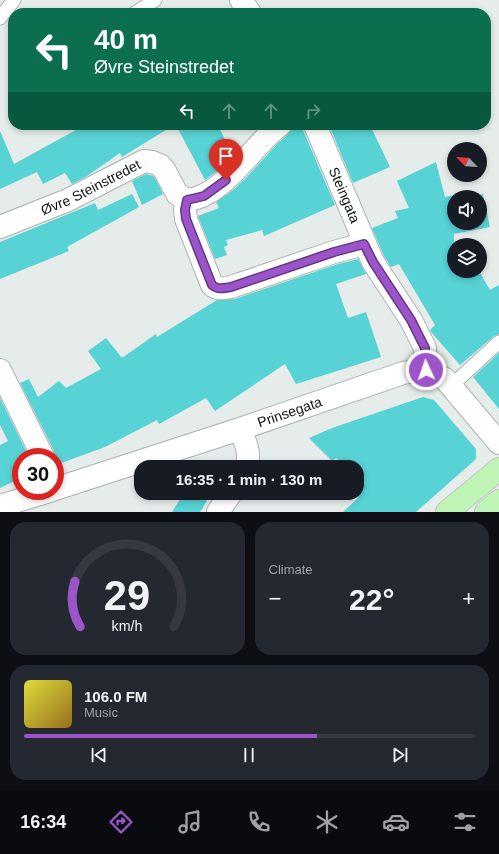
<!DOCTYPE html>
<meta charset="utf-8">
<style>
body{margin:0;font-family:Helvetica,sans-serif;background:#242831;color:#f1f3f6;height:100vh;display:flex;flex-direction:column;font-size:15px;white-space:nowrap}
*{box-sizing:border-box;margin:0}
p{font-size:13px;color:#9ea1a6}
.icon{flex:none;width:22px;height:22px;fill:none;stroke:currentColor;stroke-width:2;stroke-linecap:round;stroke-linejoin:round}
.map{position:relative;height:512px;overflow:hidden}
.panel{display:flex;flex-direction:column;gap:10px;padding:10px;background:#0d0f14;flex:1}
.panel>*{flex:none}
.guide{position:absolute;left:8px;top:8px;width:483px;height:122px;border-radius:16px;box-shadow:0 2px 6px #0003;background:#0b6e4f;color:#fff;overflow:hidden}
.needle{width:26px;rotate:295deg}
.tools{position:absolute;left:447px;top:142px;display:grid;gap:8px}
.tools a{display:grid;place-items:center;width:40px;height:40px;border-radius:50%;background:#171b24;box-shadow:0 2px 6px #0003;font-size:20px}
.speed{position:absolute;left:12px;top:448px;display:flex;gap:8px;font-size:20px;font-weight:700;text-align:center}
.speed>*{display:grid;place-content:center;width:52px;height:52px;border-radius:50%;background:#171b24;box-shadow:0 2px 6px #0003;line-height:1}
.speed .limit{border:6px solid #d22;background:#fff;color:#111}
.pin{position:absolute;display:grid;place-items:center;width:34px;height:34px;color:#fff;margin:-41px -17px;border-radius:50% 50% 50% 0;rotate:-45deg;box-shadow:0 0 4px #0007}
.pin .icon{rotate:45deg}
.me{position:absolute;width:44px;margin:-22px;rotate:357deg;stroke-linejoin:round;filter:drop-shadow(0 0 3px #0008)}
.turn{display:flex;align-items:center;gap:14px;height:84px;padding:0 20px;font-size:18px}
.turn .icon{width:52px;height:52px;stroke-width:2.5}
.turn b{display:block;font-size:28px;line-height:34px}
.lanes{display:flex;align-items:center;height:38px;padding:0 20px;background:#0003;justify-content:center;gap:20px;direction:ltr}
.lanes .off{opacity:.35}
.big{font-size:30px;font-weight:800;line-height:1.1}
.panel .tile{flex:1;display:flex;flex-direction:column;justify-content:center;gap:6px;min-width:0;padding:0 14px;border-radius:16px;background:#242831}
.panel .dial{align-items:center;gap:0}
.dial svg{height:104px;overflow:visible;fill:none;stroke:#363941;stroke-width:7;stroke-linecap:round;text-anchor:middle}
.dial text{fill:#f1f3f6;stroke:none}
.song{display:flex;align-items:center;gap:12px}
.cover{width:48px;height:48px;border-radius:6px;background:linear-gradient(135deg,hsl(60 70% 55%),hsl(40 70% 35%))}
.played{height:4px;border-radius:2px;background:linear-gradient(90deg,#9c55c9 65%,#363941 65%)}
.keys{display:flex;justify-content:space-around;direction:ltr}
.heat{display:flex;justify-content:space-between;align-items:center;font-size:22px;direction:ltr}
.panel .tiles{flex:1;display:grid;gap:10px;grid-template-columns:1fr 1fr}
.tile:last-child{grid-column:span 2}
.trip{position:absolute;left:134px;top:460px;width:230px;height:40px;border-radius:16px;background:#171b24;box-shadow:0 2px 6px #0003;font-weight:800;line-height:40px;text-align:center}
.dock{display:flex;height:64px;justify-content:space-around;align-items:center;background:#090b0e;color:#9ea1a6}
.dock .icon{width:28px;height:28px}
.dock .on{color:#9c55c9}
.dock b{font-size:18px;color:#f1f3f6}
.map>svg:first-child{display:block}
.building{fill:#57d2d5}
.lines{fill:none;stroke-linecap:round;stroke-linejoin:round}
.lane-casing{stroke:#abb2af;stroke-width:15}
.street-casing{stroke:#abb2af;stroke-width:24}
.secondary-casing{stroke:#abb2af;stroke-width:24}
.primary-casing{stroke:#c6c6c6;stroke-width:24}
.lane{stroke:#fff;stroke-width:13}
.street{stroke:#fff;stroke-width:22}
.secondary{stroke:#fff;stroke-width:22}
.primary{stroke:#bef5b5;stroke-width:22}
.route-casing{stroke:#653783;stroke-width:10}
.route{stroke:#9c55c9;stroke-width:7}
.labels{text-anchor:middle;stroke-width:4;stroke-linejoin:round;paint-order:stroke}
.street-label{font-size:14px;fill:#101211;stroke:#f3faf7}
</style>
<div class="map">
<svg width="499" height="512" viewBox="0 0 499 512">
<rect width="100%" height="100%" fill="#e5ece9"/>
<path class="building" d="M85,125H174L122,157L120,153L87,176L72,184L65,173L43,184L37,172L0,189V131L14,164Z
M176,125H218L226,142L231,139L237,151L217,171L205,180Z
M293,125H303V130L335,205L264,236L262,230L226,240L228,245L224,247L227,255L215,259L198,216L219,208L216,202L233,190L246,178L278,143L288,134Z
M329,125H370L390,167L353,183Z
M436,162L445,197L455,195L454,223H480V197H465L483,194L490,227L454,234V271H479L490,290L499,285V334L494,336L460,365L431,332L430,330L435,325L399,264L391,267L384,256L372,228L398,218L395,211L409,208L397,181Z
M146,174L153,176L155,178L163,194L142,205L132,181Z
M132,194L139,207L67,247L69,251L0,279V242L95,203L98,210Z
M358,259L366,274L336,284L348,318L366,312L381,357L296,384L285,364L215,411L206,398L159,424L157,420L105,447L61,463L55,460L54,451L20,383L29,379L38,397L59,381L66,388L101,369L88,351L106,338L122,358L156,334L157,337L217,300L235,299L338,264Z
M499,353V409L473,377Z
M423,397L434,400L476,449V459L416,512H343L358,498L357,467H344L336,458L332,461L309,438L332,428Z
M0,398L29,457H21V478L0,488V445L8,441L0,425Z
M184,493H199L207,501L200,512H172Z"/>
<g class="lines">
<g class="lane-casing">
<path id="lane" d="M135,13L155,0
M0,18L14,0
M451,386L499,342"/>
</g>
<g class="street-casing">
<g id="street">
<path d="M241,0L250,13"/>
<path id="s1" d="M315,125L373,262L411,320L425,348L426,370"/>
<path d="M187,200L185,210L186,219L212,285C218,290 224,288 231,287L334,252L364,244"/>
<path id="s2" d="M0,227L68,200L144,161L152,162L160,165L165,171L177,194L187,200C223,197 252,146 280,125"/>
<path d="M0,370L43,457"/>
<path d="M240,429C246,444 250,451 247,467"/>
<path d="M218,512L231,493"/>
</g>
</g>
<g class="secondary-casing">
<g id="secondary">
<path id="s3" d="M55,489L240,429L403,373C422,370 428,369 445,379L499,443"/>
<path d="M0,506L50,491"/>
</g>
</g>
<g class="primary-casing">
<path id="primary" d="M447,512L499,469
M486,512L499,501"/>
</g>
<use href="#lane" class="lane"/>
<use href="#street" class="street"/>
<use href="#secondary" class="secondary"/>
<use href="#primary" class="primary"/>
</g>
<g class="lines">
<g class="route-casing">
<path id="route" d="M226,180L204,196L187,200L185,210L186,219L212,285C218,290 224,288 231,287L334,252L364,244L373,262L411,320L425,348L426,370"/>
</g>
<use href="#route" class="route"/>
</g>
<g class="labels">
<g class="street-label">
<text dy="5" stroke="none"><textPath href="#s2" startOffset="99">Øvre Steinstredet</textPath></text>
<text dy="5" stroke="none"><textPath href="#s1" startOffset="76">Steingata</textPath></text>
<text dy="5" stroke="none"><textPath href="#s3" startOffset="247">Prinsegata</textPath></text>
</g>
</g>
</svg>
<div class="tools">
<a><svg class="needle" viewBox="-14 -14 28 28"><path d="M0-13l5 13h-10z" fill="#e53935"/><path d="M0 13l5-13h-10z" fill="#9ea1a6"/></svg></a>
<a><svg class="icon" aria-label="sound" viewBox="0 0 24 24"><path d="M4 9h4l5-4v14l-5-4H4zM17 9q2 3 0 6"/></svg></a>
<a><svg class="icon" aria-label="layers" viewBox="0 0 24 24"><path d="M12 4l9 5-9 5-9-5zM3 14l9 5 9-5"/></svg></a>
</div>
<div class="speed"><div class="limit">30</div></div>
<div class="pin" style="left:226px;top:180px;background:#d93025"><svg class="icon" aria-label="arrive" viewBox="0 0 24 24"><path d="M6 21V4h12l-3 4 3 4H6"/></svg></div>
<svg class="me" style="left:426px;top:370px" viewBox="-20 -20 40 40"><circle r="17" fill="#9c55c9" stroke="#fff" stroke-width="3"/><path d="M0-11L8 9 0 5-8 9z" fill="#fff"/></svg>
<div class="trip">16:35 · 1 min · 130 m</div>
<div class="guide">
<div class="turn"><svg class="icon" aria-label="left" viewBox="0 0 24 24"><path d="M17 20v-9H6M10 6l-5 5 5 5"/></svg><div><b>40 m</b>Øvre Steinstredet</div></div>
<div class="lanes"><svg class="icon" aria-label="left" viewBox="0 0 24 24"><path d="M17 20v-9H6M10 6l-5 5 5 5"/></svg><svg class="icon off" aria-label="ahead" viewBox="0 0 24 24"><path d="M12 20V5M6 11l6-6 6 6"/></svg><svg class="icon off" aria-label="ahead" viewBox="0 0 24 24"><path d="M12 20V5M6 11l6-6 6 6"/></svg><svg class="icon off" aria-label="right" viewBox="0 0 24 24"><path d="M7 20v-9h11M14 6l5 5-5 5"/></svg></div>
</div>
</div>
<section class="panel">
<div class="tiles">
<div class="tile dial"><svg viewBox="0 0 100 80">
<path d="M14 69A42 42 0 1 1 86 69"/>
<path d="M14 69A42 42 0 0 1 10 34" stroke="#9c55c9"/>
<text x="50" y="56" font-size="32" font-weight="700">29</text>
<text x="50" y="72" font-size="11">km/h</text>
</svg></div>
<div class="tile"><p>Climate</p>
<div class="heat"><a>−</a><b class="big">22°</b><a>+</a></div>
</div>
<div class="tile">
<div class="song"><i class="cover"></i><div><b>106.0 FM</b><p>Music</p></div></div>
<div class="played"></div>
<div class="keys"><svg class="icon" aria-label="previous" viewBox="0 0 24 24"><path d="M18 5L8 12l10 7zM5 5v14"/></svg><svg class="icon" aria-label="pause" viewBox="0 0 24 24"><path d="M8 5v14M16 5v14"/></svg><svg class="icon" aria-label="next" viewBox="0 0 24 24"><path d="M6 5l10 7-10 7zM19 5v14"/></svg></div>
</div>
</div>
</section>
<nav class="dock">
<b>16:34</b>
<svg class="icon on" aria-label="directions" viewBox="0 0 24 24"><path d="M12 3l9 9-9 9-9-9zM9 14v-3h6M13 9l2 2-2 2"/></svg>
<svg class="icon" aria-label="music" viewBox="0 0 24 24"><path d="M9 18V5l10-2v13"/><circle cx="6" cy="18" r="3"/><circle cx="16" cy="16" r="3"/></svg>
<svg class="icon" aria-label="phone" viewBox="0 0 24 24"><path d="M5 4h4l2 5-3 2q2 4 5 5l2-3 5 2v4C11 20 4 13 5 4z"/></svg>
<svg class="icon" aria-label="climate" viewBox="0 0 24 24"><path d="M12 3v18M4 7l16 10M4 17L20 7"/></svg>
<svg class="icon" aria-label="car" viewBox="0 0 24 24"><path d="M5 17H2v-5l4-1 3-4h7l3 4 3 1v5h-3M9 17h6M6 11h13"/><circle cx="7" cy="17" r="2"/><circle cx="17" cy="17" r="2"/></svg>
<svg class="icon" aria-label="filters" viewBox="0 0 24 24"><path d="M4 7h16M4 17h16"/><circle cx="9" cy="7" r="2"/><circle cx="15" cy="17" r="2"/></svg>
</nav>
